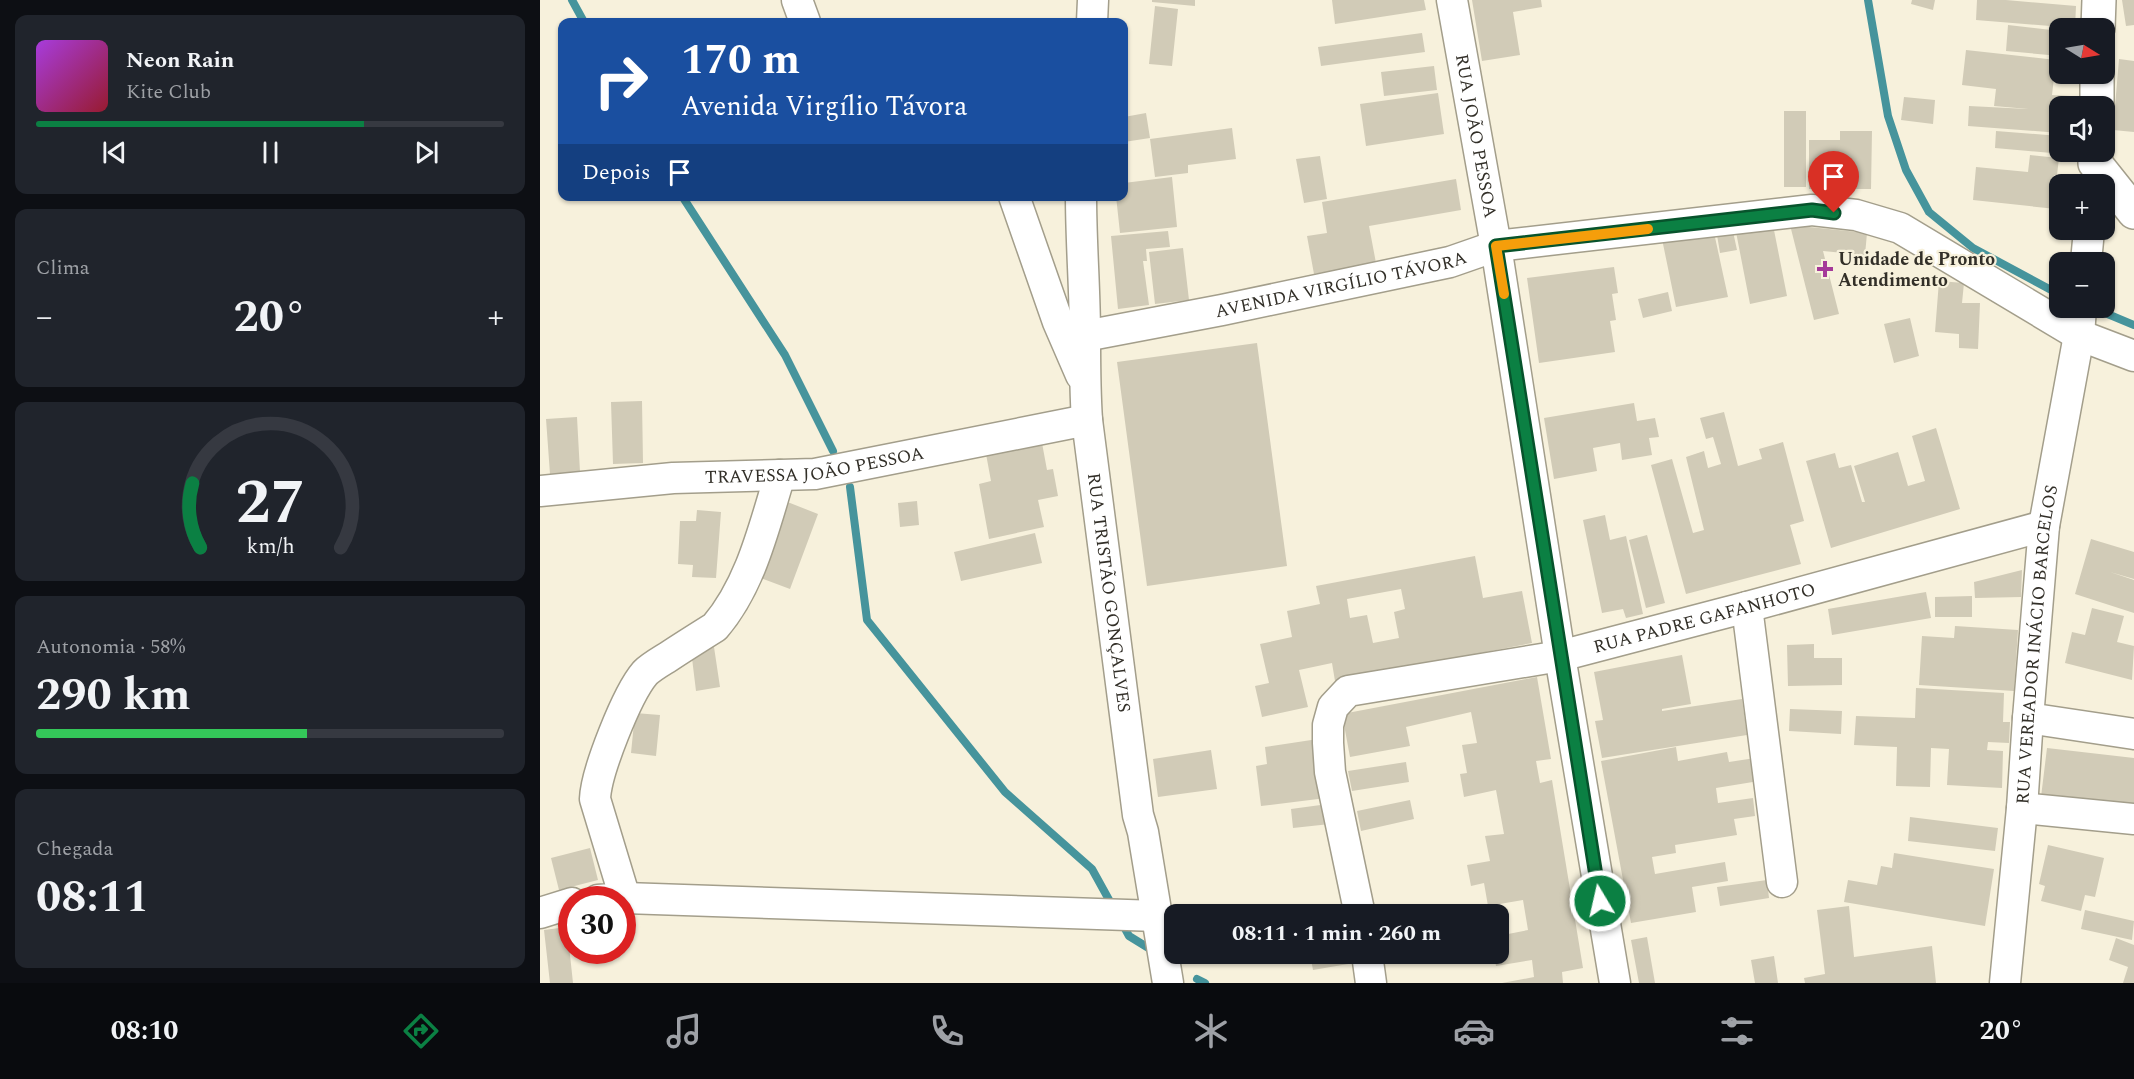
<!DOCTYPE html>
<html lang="pt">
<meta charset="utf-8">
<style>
body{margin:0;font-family:Spectral,serif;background:#20242c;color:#f1f3f6;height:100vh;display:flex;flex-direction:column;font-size:22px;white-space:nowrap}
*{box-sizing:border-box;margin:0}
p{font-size:20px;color:#9ea1a6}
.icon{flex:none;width:33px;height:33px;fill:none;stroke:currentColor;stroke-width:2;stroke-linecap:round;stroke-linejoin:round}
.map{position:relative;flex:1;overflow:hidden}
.sheet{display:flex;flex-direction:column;gap:15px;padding:15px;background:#0d0f14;width:540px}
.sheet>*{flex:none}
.top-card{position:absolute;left:18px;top:18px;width:570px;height:183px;border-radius:12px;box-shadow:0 2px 4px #0004;background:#1a4fa0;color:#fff;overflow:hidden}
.needle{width:39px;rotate:101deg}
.tools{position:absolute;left:1509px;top:18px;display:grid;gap:12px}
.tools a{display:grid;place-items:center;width:66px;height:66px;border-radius:12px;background:#171b24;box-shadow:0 2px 4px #0004;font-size:30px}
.speed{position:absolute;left:18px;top:886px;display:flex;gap:12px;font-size:30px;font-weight:700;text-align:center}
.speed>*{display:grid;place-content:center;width:78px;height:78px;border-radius:50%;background:#171b24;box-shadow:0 2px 4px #0004;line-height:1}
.speed .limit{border:9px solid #d22;background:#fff;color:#111}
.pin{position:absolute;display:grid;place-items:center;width:51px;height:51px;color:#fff;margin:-62px -26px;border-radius:50% 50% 50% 0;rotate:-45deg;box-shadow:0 0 6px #0007}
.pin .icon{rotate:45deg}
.me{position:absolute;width:66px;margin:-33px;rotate:351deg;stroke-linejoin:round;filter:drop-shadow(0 0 4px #0008)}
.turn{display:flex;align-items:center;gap:21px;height:126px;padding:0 24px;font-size:27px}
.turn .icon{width:78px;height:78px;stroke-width:2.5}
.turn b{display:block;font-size:42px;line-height:51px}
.then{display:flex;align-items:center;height:57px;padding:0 24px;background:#0003;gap:12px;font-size:22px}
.big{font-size:45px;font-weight:700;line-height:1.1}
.sheet .card{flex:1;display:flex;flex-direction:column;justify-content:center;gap:9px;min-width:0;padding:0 21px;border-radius:12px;background:#20242c}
.sheet .dial{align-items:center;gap:0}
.dial svg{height:156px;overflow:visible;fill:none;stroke:#363941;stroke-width:7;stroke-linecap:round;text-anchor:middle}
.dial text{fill:#f1f3f6;stroke:none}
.song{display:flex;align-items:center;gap:18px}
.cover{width:72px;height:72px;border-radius:9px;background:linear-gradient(135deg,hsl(280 70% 55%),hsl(350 70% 35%))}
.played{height:6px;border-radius:3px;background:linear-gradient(90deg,#0b8043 70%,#363941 70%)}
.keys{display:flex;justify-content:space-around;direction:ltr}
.heat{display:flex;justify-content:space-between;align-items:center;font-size:33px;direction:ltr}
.charge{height:9px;border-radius:4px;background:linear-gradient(90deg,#34c759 58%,#363941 0)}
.trip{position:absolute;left:624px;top:904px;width:345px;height:60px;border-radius:12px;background:#171b24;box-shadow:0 2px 4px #0004;font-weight:700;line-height:60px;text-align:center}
.tab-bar{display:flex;height:96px;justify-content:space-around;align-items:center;background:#090b0e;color:#9ea1a6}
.tab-bar .icon{width:42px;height:42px}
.tab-bar .active{color:#0b8043}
.tab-bar b{font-size:27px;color:#f1f3f6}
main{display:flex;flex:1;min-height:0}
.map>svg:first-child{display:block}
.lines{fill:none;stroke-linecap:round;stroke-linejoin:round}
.stream{stroke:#46949c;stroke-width:8}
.building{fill:#d1cbb7;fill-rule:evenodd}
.street-casing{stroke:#a39e8b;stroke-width:33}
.secondary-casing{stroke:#a39e8b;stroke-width:36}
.street{stroke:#fff;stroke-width:30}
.secondary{stroke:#fff;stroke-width:33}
.route-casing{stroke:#07532c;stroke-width:15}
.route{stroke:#0b8043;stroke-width:10}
.slow{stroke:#f59e0b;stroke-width:10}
.poi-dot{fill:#a53999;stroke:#f7f1dc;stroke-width:2}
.labels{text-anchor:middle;stroke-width:4.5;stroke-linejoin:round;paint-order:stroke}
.street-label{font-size:18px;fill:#322f28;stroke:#f7f1dc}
.poi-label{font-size:18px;font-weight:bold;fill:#322f28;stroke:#f7f1dc;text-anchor:start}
</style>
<main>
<section class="sheet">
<div class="card">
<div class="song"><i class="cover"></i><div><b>Neon Rain</b><p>Kite Club</p></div></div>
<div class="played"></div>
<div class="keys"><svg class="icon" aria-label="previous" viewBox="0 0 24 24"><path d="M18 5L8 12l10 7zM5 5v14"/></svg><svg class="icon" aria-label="pause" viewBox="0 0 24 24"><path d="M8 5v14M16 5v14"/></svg><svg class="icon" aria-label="next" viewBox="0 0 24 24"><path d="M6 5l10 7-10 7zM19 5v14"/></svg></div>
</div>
<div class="card"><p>Clima</p>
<div class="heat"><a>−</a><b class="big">20°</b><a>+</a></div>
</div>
<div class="card dial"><svg viewBox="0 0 100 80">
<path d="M14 69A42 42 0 1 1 86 69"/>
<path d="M14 69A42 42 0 0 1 10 36" stroke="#0b8043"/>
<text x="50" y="56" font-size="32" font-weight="700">27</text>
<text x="50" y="72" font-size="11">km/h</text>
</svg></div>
<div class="card"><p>Autonomia · 58%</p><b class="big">290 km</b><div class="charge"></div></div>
<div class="card"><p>Chegada</p><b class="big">08:11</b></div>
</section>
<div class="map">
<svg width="1594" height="983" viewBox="0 0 1594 983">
<rect width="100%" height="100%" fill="#f7f1dc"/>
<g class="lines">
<path class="stream" d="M32,0L44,22
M1328,0L1348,116L1366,170L1389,212L1433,248L1513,291
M142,196L245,355L293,451
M1558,310L1594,325
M310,487L327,620L465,792L552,869L573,907
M582,923L589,936L615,952
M657,979L665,983"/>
</g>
<path class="building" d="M612,0H655V6L612,2Z
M792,0H884L886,10L795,24Z
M932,0H1001L1002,7L973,12L980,55L942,61Z
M1372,0H1395L1393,10L1371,4Z
M1437,0H1466L1536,6L1535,28L1436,20Z
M1582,0H1594V25L1586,26Z
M615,6L638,9L632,66L609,64Z
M1468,25L1520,31V56L1466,51Z
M882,33L885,52L781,66L778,47Z
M1426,50L1516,60L1512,95L1531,96L1530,106H1520V133L1428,126L1429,106L1488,109L1454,106L1456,89L1422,85Z
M1579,59L1594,61V132L1573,130Z
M894,66L897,90L844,96L841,72Z
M898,93L904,134L826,146L820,104Z
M1364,97L1395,100L1393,124L1361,120Z
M1244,111H1266V187H1244Z
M606,113L610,138L584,142V117Z
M692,128L696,159L648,165V173L615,177L610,139Z
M1300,131H1332L1331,189H1269V140H1300Z
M1456,131L1520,136V152H1523V154L1455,148Z
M1490,155L1519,158L1517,175H1514L1512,192L1517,193L1516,209L1433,200L1436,167L1488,172Z
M780,156L787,199L764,203L756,159Z
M632,177L637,227L580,233L576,196H584V183Z
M916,179L921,210L829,226L836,263L774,274L767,236L787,233L782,202Z
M1233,225L1247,296L1210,304L1196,232Z
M1250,225L1327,233L1325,255L1283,251L1299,314L1274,320Z
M1192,227L1197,250L1180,253L1176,229Z
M1173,228L1188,297L1136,307L1122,239Z
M628,231L630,247L606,249L607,261H603L609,305L578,309L571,236Z
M643,248L649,300L615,304L609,252Z
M1074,267L1078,293L1072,294L1076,320L1070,321L1075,352L999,363L987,278Z
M1399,281L1424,283L1422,303H1440L1438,349L1419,348V334L1395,332Z
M1128,292L1132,311L1103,318L1098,299Z
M1370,318L1379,356L1354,363L1344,324Z
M717,343L747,566L607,586L577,362Z
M102,401L103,463L73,464L71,402Z
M1094,403L1097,421L1115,418L1119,437L1109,438L1112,455L1082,460L1080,443L1053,448L1057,471L1014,479L1004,418Z
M1184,412L1198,466L1222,459L1219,449L1243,442L1264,521L1250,525L1261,564L1146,594L1111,465L1132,459L1153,533L1164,530L1146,457L1164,451L1168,468L1181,464L1173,437L1166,439L1160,418Z
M37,417L40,472L10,474L6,419Z
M1396,428L1420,509L1291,548L1266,461L1295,453L1299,468L1311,465L1322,502H1325L1314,466L1358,452L1368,486L1385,481L1372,436Z
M502,443L507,470L513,469L518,496L498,500L504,527L449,539L439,484L451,481L446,454Z
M245,501L278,514L250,589L218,577Z
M377,501L379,525L360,527L358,503Z
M157,510L181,512L176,578L152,577L153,565L138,564L140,521H156Z
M1065,515L1070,540L1086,536L1103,614L1086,618L1083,609L1062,613L1043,520Z
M495,533L502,563L421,581L414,552Z
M1107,535L1125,603L1106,608L1089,540Z
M1551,539L1594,552V579L1570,572L1594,580V613L1535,594Z
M935,556L943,598L982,591L992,643L795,681L792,663L759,670L768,707L722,717L715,686L729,683L720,644L752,637L747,611L780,604L776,586ZM861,589L865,609L854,612L859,638L833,643L827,615L810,618L807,599Z
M1482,570L1481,597L1435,598L1434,582Z
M1386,592L1391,618L1292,635L1288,609Z
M1432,596V617H1395V597Z
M1552,608L1584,616L1577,642L1594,646L1592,680L1525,663L1532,632L1545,635Z
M1415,626L1478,630L1474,691L1379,685L1382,636L1414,638Z
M1274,644V658H1302V685L1248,686L1247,645Z
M174,647L180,687L156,691L151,650Z
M1142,655L1151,704L1122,709V711L1202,699L1207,735L1062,758L1055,721L1063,720L1054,672Z
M997,677L1011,759L996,761L1000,783L1012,780L1043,968L1022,972L1023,983H962L994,977L992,960L956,966L954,954H958V936L988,930L983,900L948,906L944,883L931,886L927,865L950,861L945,836L964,834L956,790L924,797L920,774L927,773L922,745L937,743L931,712L866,727L870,746L810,757L802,714Z
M1376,688L1464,693L1463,722H1470L1469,743L1448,742L1447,750L1463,751L1462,788L1407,785L1409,749L1391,748L1390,787L1356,786L1357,747L1314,745L1316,716L1375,718Z
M1250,709L1302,711L1301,734L1249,731Z
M95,713L120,715L116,756L91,753Z
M778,739L786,798L721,806L716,766L727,764L725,747Z
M1136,747L1138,761L1187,752L1189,762L1215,758L1219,781L1176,788L1178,803L1213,798L1215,816L1194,819L1197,835L1135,845L1136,853L1112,857L1115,874L1185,862L1188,881L1152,887L1156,912L1091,923L1061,761Z
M1507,748L1594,758V809L1501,797Z
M671,750L677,789L618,797L613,759Z
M866,762L869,782L812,791L808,771Z
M870,800L874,819L821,831L817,811Z
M788,804L790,824L753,828L751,809Z
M1370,817L1458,828L1455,851L1368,841Z
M1508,845L1564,858L1555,897L1545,895L1541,911L1501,901L1505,886L1499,884Z
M50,848L58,880L19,890L11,858Z
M1354,853L1454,869L1445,926L1304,902L1308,880L1337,885L1341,866L1352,868Z
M1227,880L1229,898L1180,906L1177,887Z
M1309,906L1314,957L1392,946L1396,983H1265L1264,978L1285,974L1277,910Z
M1545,910L1594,921L1592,940L1541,929Z
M27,927L33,983H10L4,930Z
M1107,937L1115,983H1099L1091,940Z
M1576,938L1594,945V983H1583L1588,967L1569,960Z
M770,954H813L814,963L773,970Z
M1234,956L1238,983H1215L1211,960Z"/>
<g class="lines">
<g class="street-casing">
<g id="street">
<path d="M257,0L265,22"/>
<path id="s1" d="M912,0L956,246L1020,656L1075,983"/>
<path d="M552,22L553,0"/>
<path d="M474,196L518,322L541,375"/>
<path id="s2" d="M541,196C541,243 545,290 545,336C545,365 545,392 547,420L598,815L603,832L628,983"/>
<path d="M1546,262L1549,230"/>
<path id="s3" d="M545,336L682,310L910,262L956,246L1272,210L1316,215L1360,228L1539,335L1594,356"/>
<path id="s4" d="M0,491L133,478L275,474L547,420"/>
<path d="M1207,607L1242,882"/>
<path d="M1488,718L1594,734"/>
<path d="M1482,808L1594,819"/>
<path d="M85,898L617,916"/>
<path d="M58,900L85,898L55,799C56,772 87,694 105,673C111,667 120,662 128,657C143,647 159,637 175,627C211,585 224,527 240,475"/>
<path d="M0,913L32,903"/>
<path id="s5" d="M820,915L790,772L788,743V725L793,707L808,691L1020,656L1207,607L1504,526"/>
<path d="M827,954L831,983"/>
<path id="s6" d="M1465,983L1482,808L1488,718L1504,526L1539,335L1541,308"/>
</g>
</g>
<g class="secondary-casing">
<path id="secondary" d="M1558,28L1559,0
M1557,106V74
M1556,152L1555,163L1594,212"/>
</g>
<use href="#street" class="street"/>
<use href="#secondary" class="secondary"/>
</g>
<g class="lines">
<g class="route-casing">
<path id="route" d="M1060,901L956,246L1272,210L1294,213"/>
</g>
<use href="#route" class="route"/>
<path class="slow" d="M964,294L956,246L1108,229"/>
</g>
<path class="poi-dot" d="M1282 260h6v6h6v6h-6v6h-6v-6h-6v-6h6z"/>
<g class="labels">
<g class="street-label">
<text dy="6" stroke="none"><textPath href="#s1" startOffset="138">RUA JOÃO PESSOA</textPath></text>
<text dy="6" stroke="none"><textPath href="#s3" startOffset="261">AVENIDA VIRGÍLIO TÁVORA</textPath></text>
<text dy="6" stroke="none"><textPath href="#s4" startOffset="276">TRAVESSA JOÃO PESSOA</textPath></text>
<text dy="6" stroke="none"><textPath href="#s2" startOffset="398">RUA TRISTÃO GONÇALVES</textPath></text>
<text dy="6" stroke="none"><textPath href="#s5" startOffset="598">RUA PADRE GAFANHOTO</textPath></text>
<text dy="6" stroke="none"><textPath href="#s6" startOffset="340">RUA VEREADOR INÁCIO BARCELOS</textPath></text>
</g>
<g class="poi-label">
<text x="1298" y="265">Unidade de Pronto<tspan x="1298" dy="21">Atendimento</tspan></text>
</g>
</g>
</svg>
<div class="tools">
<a><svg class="needle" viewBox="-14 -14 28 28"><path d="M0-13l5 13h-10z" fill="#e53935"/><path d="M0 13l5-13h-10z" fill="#9ea1a6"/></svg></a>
<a><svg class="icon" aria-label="sound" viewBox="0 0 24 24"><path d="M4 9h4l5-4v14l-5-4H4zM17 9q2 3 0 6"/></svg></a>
<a>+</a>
<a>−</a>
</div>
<div class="speed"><div class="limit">30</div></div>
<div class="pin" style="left:1294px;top:213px;background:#d93025"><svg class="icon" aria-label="arrive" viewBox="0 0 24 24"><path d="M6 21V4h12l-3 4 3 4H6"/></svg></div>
<svg class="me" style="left:1060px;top:901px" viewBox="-20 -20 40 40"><circle r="17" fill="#0b8043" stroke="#fff" stroke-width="3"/><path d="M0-11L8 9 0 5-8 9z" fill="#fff"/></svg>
<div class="trip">08:11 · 1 min · 260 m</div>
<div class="top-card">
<div class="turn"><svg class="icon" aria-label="right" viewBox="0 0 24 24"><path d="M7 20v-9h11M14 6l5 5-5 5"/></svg><div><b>170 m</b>Avenida Virgílio Távora</div></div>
<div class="then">Depois<svg class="icon" aria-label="arrive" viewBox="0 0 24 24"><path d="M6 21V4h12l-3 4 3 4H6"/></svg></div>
</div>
</div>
</main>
<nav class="tab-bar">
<b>08:10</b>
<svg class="icon active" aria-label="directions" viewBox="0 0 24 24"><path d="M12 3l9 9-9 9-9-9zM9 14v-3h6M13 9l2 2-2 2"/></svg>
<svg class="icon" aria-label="music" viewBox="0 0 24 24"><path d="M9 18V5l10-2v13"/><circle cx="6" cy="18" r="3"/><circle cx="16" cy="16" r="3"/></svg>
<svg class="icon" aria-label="phone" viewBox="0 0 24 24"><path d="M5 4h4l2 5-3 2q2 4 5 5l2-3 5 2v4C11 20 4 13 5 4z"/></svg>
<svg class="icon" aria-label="climate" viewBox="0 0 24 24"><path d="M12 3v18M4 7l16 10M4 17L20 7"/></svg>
<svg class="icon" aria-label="car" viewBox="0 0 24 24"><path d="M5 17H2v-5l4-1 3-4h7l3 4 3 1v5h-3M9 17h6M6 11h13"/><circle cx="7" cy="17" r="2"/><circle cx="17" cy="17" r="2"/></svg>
<svg class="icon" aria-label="filters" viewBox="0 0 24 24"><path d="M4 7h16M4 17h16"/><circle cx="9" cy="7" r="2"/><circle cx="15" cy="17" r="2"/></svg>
<b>20°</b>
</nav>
